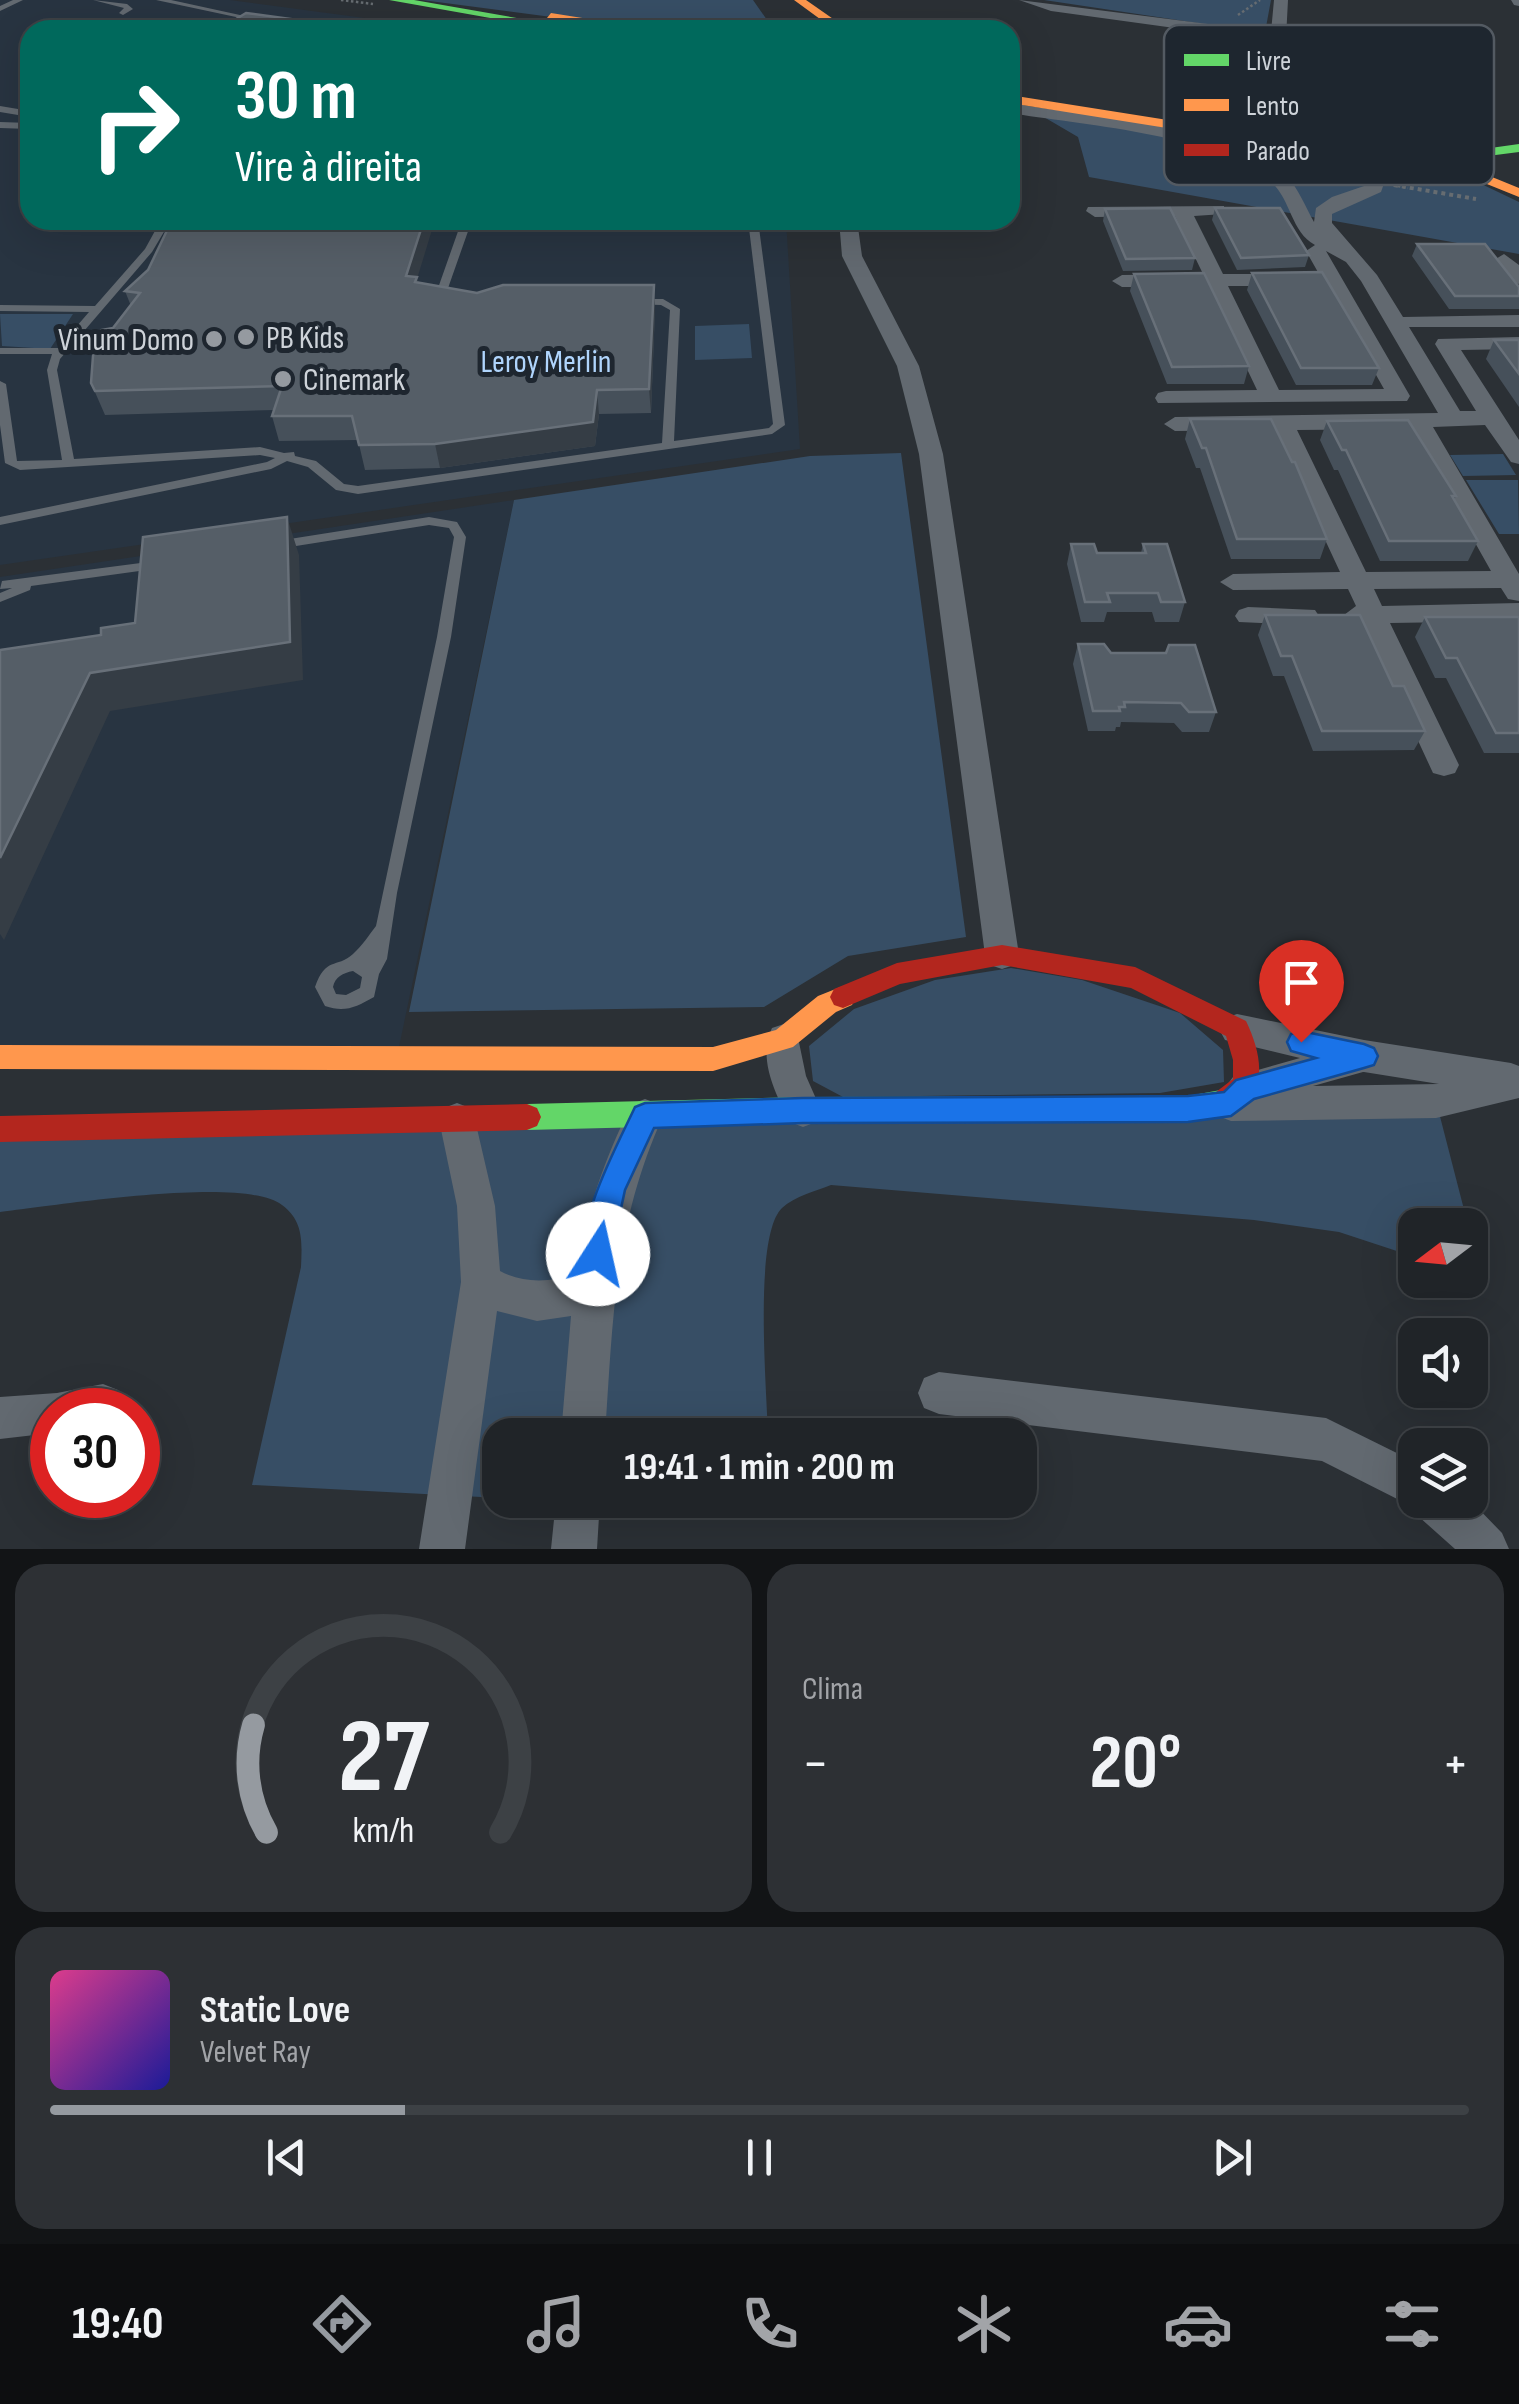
<!DOCTYPE html>
<html lang="pt">
<meta charset="utf-8">
<style>
body{margin:0;font-family:"Sofia Sans Condensed",sans-serif;background:#2d3034;color:#f1f3f6;height:100vh;display:flex;flex-direction:column;font-size:38px;white-space:nowrap}
*{box-sizing:border-box;margin:0}
p{font-size:32px;color:#a2a4a8}
.icon{flex:none;width:55px;height:55px;fill:none;stroke:currentColor;stroke-width:2;stroke-linecap:round;stroke-linejoin:round}
.map{position:relative;height:1549px;overflow:hidden}
.side{display:flex;flex-direction:column;gap:15px;padding:15px;background:#121416;flex:1}
.side>*{flex:none}
.guide{position:absolute;left:20px;top:20px;width:1000px;height:210px;border-radius:30px;box-shadow:0 10px 40px #0002,0 0 0 2px #3d4145;background:#00695c;color:#fff;overflow:hidden}
.needle{width:65px;rotate:254deg}
.buttons{position:absolute;left:1398px;top:1208px;display:grid;gap:20px}
.buttons a{display:grid;place-items:center;width:90px;height:90px;border-radius:20px;background:#202428;box-shadow:0 10px 40px #0002,0 0 0 2px #3d4145;font-size:50px}
.speed{position:absolute;left:30px;top:1388px;display:flex;gap:20px;font-size:50px;font-weight:700;text-align:center}
.speed>*{display:grid;place-content:center;width:130px;height:130px;border-radius:50%;background:#202428;box-shadow:0 10px 40px #0002,0 0 0 2px #3d4145;line-height:1}
.speed .limit{border:15px solid #d22;background:#fff;color:#111}
.pin{position:absolute;display:grid;place-items:center;width:85px;height:85px;color:#fff;margin:-102px -42px;border-radius:50% 50% 50% 0;rotate:-45deg;box-shadow:0 0 10px #0007}
.pin .icon{rotate:45deg}
.me{position:absolute;width:110px;margin:-55px;rotate:10deg;stroke-linejoin:round;filter:drop-shadow(0 0 8px #0008)}
.turn{display:flex;align-items:center;gap:35px;height:210px;padding:0 50px;font-size:45px}
.turn .icon{width:130px;height:130px;stroke-width:2.5}
.turn b{display:block;font-size:70px;line-height:85px}
.big{font-size:75px;font-weight:700;line-height:1.1}
.side .widget{flex:1;display:flex;flex-direction:column;justify-content:center;gap:15px;min-width:0;padding:0 35px;border-radius:30px;background:#2d3034}
.side .dial{align-items:center;gap:0}
.dial svg{height:260px;overflow:visible;fill:none;stroke:#3d4145;stroke-width:7;stroke-linecap:round;text-anchor:middle}
.dial text{fill:#f1f3f6;stroke:none}
.song{display:flex;align-items:center;gap:30px}
.cover{width:120px;height:120px;border-radius:15px;background:linear-gradient(135deg,hsl(330 70% 55%),hsl(240 70% 35%))}
.played{height:10px;border-radius:5px;background:linear-gradient(90deg,#959aa0 25%,#3d4145 25%)}
.keys{display:flex;justify-content:space-around;direction:ltr}
.heat{display:flex;justify-content:space-between;align-items:center;font-size:55px;direction:ltr}
.side .tiles{flex:1;display:grid;gap:15px;grid-template-columns:1fr 1fr}
.widget:last-child{grid-column:span 2}
.trip{position:absolute;left:482px;top:1418px;width:555px;height:100px;border-radius:30px;background:#202428;box-shadow:0 10px 40px #0002,0 0 0 2px #3d4145;font-weight:700;line-height:100px;text-align:center}
.menu{display:flex;height:160px;justify-content:space-around;align-items:center;background:#0d0e10;color:#a2a4a8}
.menu .icon{width:70px;height:70px}
.menu .selected{color:#959aa0}
.menu b{font-size:45px;color:#f1f3f6}
.map>svg:first-child{display:block}
.built{fill:#283441}
.green{fill:#374e65}
.lines{fill:none;stroke-linecap:round;stroke-linejoin:round}
.path-far1{stroke:#666c71;stroke-width:2.5;stroke-dasharray:2.5 2.5;stroke-linecap:butt}
.path{stroke:#666c71;stroke-width:4;stroke-dasharray:4 4;stroke-linecap:butt}
.lane{fill:#626970;fill-rule:evenodd}
.street{fill:#626970;fill-rule:evenodd}
.fast{fill:#63d668;fill-rule:evenodd}
.slow{fill:#ff974d;fill-rule:evenodd}
.jam{fill:#b3261e;fill-rule:evenodd}
.wall{fill:#46505a}
.shaded-wall{fill:#353d45}
.building{fill:#555e67;stroke:#687079;stroke-width:2.5}
.route{fill:#1a73e8;stroke:#114b97;stroke-width:2.5}
.poi-dot{fill:#959aa0;stroke:#1e262f;stroke-width:4}
.labels{text-anchor:middle;stroke-width:10;stroke-linejoin:round;paint-order:stroke}
.far-poi-label{font-size:32px;fill:#ced3d9;stroke:#1e262f;text-anchor:start}
.far-park-label{font-size:32px;fill:#b0d5fd;stroke:#1e262f}
.key{fill:#1e262f;stroke:#535a62;stroke-width:2.5}
.key-label{font-size:28px;fill:#ced3d9}
</style>
<div class="map">
<svg width="1519" height="1549" viewBox="0 0 1519 1549">
<rect width="100%" height="100%" fill="#2b3035"/>
<path class="built" d="M0,0H230L454,30H30V220H786L800,449L0,565Z
M514,500L399,1047H0V577Z"/>
<path class="green" d="M422,0H753L774,30H650Z
M1044,0H1271L1266,27L1251,31Z
M1025,106L1473,180L1519,202V254L1089,177L1078,137Z
M0,314H73L50,349L2,346Z
M749,324L752,358L695,360V326Z
M901,453L966,937L848,956L764,1007L409,1012L514,500L810,456Z
M1503,454L1516,475L1463,476L1450,455Z
M1466,480H1518L1519,534H1499Z
M1011,968L1082,980L1180,1013L1223,1050L1224,1082L1160,1093L843,1097L813,1081L809,1046L854,1009L935,980Z
M1436,1101L1468,1225H1415V1257L1339,1232L1254,1220L831,1185C816,1191 795,1196 782,1208C753,1236 767,1390 768,1435H500V1498L252,1485L301,1267C302,1243 304,1221 282,1205C244,1175 54,1206 0,1212V1130Z
M534,1500H769L770,1512Z"/>
<g class="lines">
<path class="path-far1" d="M341,0L373,4
M1238,15L1260,0
M1300,170L1348,178
M1393,185L1408,188"/>
<path class="path" d="M1394,185L1476,199"/>
<path class="lane" d="M13,0H23L0,11V6Z
M93,0L127,4L133,9L123,15L119,13L124,8Z
M156,0H171L263,20L259,22Z
M0,106L30,111V117L0,112Z
M0,122L30,123V129L0,128Z
M161,220H171L152,252L60,359L57,370L74,459L260,447L284,453L294,452L295,456L316,461L344,484L358,486L662,443L670,310L661,305L630,304V300L634,299H663L680,309L674,441L769,428L773,424L748,220H758L785,425L772,434L358,494L336,490L308,467L287,461L271,469L0,525V517L267,462L275,458L260,455L20,470L5,463L0,425V381L6,384L17,461L62,460L47,370L52,354H0V348H58L89,312L0,311V305L95,306L145,249Z
M462,220H472L447,291L457,302L452,305L437,291Z
M429,517L457,522L466,537L451,637L397,893L387,959L379,974L374,997C356,1007 345,1013 325,1006L315,987C326,956 336,969 353,954C362,946 369,935 376,926L437,637L454,537L449,528L429,525L277,549L271,545L277,541ZM353,971L362,977L360,988L346,995L336,994L333,987C335,977 343,973 353,971Z
M156,561L161,562L162,565L161,568L31,586L30,590L0,602V593L12,588L0,589L2,581Z"/>
<path class="street" d="M1019,0L1271,32L1274,0H1288L1286,38L1252,120L1244,125L1236,120L1269,41L1051,11Z
M1511,0H1519V6L1514,5Z
M1010,103C1087,116 1226,125 1286,176C1298,187 1306,208 1314,222L1316,208L1332,197L1367,185L1378,154H1390L1393,158L1381,192L1332,214V223L1377,275L1403,317L1519,315V327H1409L1460,411H1476L1435,344L1438,339L1519,337V349L1461,350L1519,440V464L1511,462L1485,425L1433,427L1519,574V601L1508,599L1501,588L1374,589L1382,606L1519,603V621L1390,623L1459,765L1455,773L1444,776L1433,773L1364,624L1348,621L1344,615L1356,606L1348,589L1233,590L1220,582L1233,574L1340,572L1274,430L1175,431L1164,424L1175,417L1438,413L1361,281L1346,262L1326,251L1410,396L1407,401L1158,403L1155,398L1158,393L1166,391L1257,390L1208,287H1122L1112,281L1122,275L1203,274L1175,216L1095,217L1086,211L1088,207L1224,206V214L1194,216L1223,274H1287L1297,280L1287,286H1228L1279,390L1384,389L1306,251L1315,245C1291,232 1291,200 1272,183C1218,134 1082,125 1010,113ZM1411,429L1491,571L1366,572L1297,430Z
M839,220H857L862,256L919,366L943,454L1019,955L1014,965L1002,969L990,965L985,955L919,454L897,366L842,256Z
M1504,254L1519,265V284L1512,282L1494,260Z
M1248,607L1315,610L1319,616L1315,622L1306,625L1239,622L1235,616L1239,610Z
M1237,1014L1364,1040L1511,1063L1519,1066V1098L1436,1118L1231,1121L1218,1116L1213,1104L1233,1077L1300,1058L1225,1040L1219,1029L1225,1018ZM1363,1072H1364L1439,1084L1313,1086Z
M784,1024L796,1028L806,1076L821,1110L816,1122L803,1127L790,1122C776,1095 757,1058 772,1028Z
M645,1099L658,1104L663,1116C614,1225 613,1318 605,1435H561L571,1316L537,1321L497,1311L465,1549H419L461,1282L457,1206L439,1120L444,1108L457,1103L470,1108L475,1120L495,1206L500,1271C524,1284 551,1282 576,1274C586,1213 604,1159 632,1104Z
M939,1372L1326,1418L1415,1462V1500H1470L1502,1533L1509,1549H1455L1418,1516L1415,1508L1322,1461L939,1414L924,1408L918,1393L924,1378Z
M103,1384L118,1390L124,1405L122,1410H52V1433L0,1439V1397L57,1393Z
M556,1500H600L597,1549H551Z"/>
<path class="fast" d="M389,0H414L585,30H558Z
M1519,144V152L1480,157L1475,175L1463,172L1469,151Z
M1226,1089L1236,1092L1240,1101L1236,1110L1188,1122L803,1123L527,1130L517,1126L513,1117L517,1108L527,1104L803,1097L1188,1096Z"/>
<path class="slow" d="M794,0H806L849,30H835Z
M551,13L639,27L645,30H618L547,18Z
M1010,95L1470,168L1519,188V197L1467,176L1010,103Z
M843,986L852,989L856,997L852,1005L836,1012L793,1047L713,1071L0,1069V1045L713,1047L776,1030L818,996Z"/>
<path class="jam" d="M1002,945L1135,967L1246,1021C1263,1057 1270,1097 1226,1113L1216,1110L1212,1101L1216,1092L1233,1079V1060L1226,1036L1131,988L1002,965L900,984L843,1008L834,1005L830,997L834,989L897,963Z
M527,1104L537,1108L541,1117L537,1126L527,1130L0,1142V1116Z"/>
</g>
<path class="wall" d="M1215,208L1309,255L1305,267L1237,270L1212,220Z
M1105,209L1195,258L1192,270L1123,271L1103,221Z
M1417,244L1519,296V309H1449L1412,256Z
M148,270L417,279L418,283L477,293L655,309L651,413L599,414L595,446L440,468L365,470L358,440L279,441L272,416L274,410L105,415L91,383L113,328L131,306L125,291Z
M1252,273L1379,368L1372,385H1296L1247,290Z
M1134,274L1249,366L1244,384H1167L1130,291Z
M1494,340H1519V407L1486,359Z
M1190,419L1327,539L1320,559H1231L1200,468H1196L1185,439Z
M1327,421L1456,496L1454,500L1478,541L1468,561H1380L1338,470H1334L1320,440Z
M1071,544L1097,553H1141L1143,544L1185,602L1179,622H1155L1152,612H1107L1104,622H1081L1067,564Z
M1265,615L1393,686L1425,731L1414,750L1313,751L1284,676H1273L1258,635Z
M1425,617H1519V753H1484L1446,678H1435L1415,637Z
M1078,644L1111,653L1216,712L1209,732H1182L1174,723L1121,722L1120,727H1116L1115,731H1088L1073,664Z"/>
<path class="shaded-wall" d="M424,220H435L417,279L421,300L406,276Z
M654,285L655,309L651,413L649,389Z
M597,390L599,414L595,446L440,468L435,444Z
M287,517L299,555L303,680L110,711L4,940L0,934V858L90,673Z"/>
<path class="building" d="M246,13L371,30H218Z
M1170,208L1195,258L1126,259L1105,209Z
M1215,208H1280L1309,255L1241,258Z
M172,220H424L406,276L417,277L415,282L477,293L503,285H654L649,389L597,390L593,422L435,444L359,445L352,416H272L282,386L95,391L91,383L93,356L101,330L113,328L140,293L125,291L148,270Z
M1417,244H1485L1519,287V296H1455Z
M1322,272L1379,368H1301L1252,273Z
M1204,273L1249,366L1172,367L1134,274Z
M1494,340H1519V374Z
M1190,419H1271L1292,462H1295L1327,539H1237L1206,448H1202Z
M1408,420L1456,496H1452L1478,541H1389L1346,450H1342L1327,421Z
M287,517L290,642L90,673L0,858V650L101,635V628L135,623L143,537Z
M1071,544H1094L1097,553H1146L1143,544H1167L1185,602H1161L1158,593H1107L1110,602H1085Z
M1265,615H1360L1393,686H1404L1425,731H1322L1292,656H1281Z
M1425,617H1519V733H1496L1457,658H1446Z
M1078,644H1104L1111,653H1166L1169,645H1195L1216,712H1189L1181,703L1124,702L1125,707H1119L1120,711H1093Z"/>
<path class="route" d="M1301,1031L1364,1044L1374,1048L1378,1056L1374,1065L1364,1068L1254,1099L1231,1116L1188,1122L803,1123L654,1128L625,1190L609,1264L598,1268L587,1264C572,1227 619,1142 635,1107L645,1103L803,1098L1188,1096L1224,1092L1236,1080L1316,1058L1291,1051L1287,1042L1291,1034Z"/>
<g class="poi-dot">
<circle cx="246" cy="337" r="10"/>
<circle cx="214" cy="339" r="10"/>
<circle cx="283" cy="379" r="10"/>
</g>
<g class="labels">
<g class="far-poi-label">
<text x="266" y="348">PB Kids</text>
<text x="194" y="350" text-anchor="end">Vinum Domo</text>
<text x="303" y="390">Cinemark</text>
</g>
<g class="far-park-label">
<text x="546" y="372">Leroy Merlin</text>
</g>
</g>
<rect x="1164" y="25" width="330" height="160" rx="15" class="key"/>
<rect x="1184" y="54" width="45" height="12" fill="#63d668"/>
<rect x="1184" y="99" width="45" height="12" fill="#ff974d"/>
<rect x="1184" y="144" width="45" height="12" fill="#b3261e"/>
<g class="key-label">
<text x="1246" y="70">Livre</text>
<text x="1246" y="115">Lento</text>
<text x="1246" y="160">Parado</text>
</g>
</svg>
<div class="buttons">
<a><svg class="needle" viewBox="-14 -14 28 28"><path d="M0-13l5 13h-10z" fill="#e53935"/><path d="M0 13l5-13h-10z" fill="#a2a4a8"/></svg></a>
<a><svg class="icon" aria-label="sound" viewBox="0 0 24 24"><path d="M4 9h4l5-4v14l-5-4H4zM17 9q2 3 0 6"/></svg></a>
<a><svg class="icon" aria-label="layers" viewBox="0 0 24 24"><path d="M12 4l9 5-9 5-9-5zM3 14l9 5 9-5"/></svg></a>
</div>
<div class="speed"><div class="limit">30</div></div>
<div class="pin" style="left:1301px;top:1042px;background:#d93025"><svg class="icon" aria-label="arrive" viewBox="0 0 24 24"><path d="M6 21V4h12l-3 4 3 4H6"/></svg></div>
<svg class="me" style="left:598px;top:1254px" viewBox="-20 -20 40 40"><circle r="19" fill="#fff"/><path d="M0-13L10 11 0 6-10 11z" fill="#1a73e8"/></svg>
<div class="trip">19:41 · 1 min · 200 m</div>
<div class="guide">
<div class="turn"><svg class="icon" aria-label="right" viewBox="0 0 24 24"><path d="M7 20v-9h11M14 6l5 5-5 5"/></svg><div><b>30 m</b>Vire à direita</div></div>
</div>
</div>
<section class="side">
<div class="tiles">
<div class="widget dial"><svg viewBox="0 0 100 80">
<path d="M14 69A42 42 0 1 1 86 69"/>
<path d="M14 69A42 42 0 0 1 10 36" stroke="#959aa0"/>
<text x="50" y="56" font-size="32" font-weight="700">27</text>
<text x="50" y="72" font-size="11">km/h</text>
</svg></div>
<div class="widget"><p>Clima</p>
<div class="heat"><a>−</a><b class="big">20°</b><a>+</a></div>
</div>
<div class="widget">
<div class="song"><i class="cover"></i><div><b>Static Love</b><p>Velvet Ray</p></div></div>
<div class="played"></div>
<div class="keys"><svg class="icon" aria-label="previous" viewBox="0 0 24 24"><path d="M18 5L8 12l10 7zM5 5v14"/></svg><svg class="icon" aria-label="pause" viewBox="0 0 24 24"><path d="M8 5v14M16 5v14"/></svg><svg class="icon" aria-label="next" viewBox="0 0 24 24"><path d="M6 5l10 7-10 7zM19 5v14"/></svg></div>
</div>
</div>
</section>
<nav class="menu">
<b>19:40</b>
<svg class="icon selected" aria-label="directions" viewBox="0 0 24 24"><path d="M12 3l9 9-9 9-9-9zM9 14v-3h6M13 9l2 2-2 2"/></svg>
<svg class="icon" aria-label="music" viewBox="0 0 24 24"><path d="M9 18V5l10-2v13"/><circle cx="6" cy="18" r="3"/><circle cx="16" cy="16" r="3"/></svg>
<svg class="icon" aria-label="phone" viewBox="0 0 24 24"><path d="M5 4h4l2 5-3 2q2 4 5 5l2-3 5 2v4C11 20 4 13 5 4z"/></svg>
<svg class="icon" aria-label="climate" viewBox="0 0 24 24"><path d="M12 3v18M4 7l16 10M4 17L20 7"/></svg>
<svg class="icon" aria-label="car" viewBox="0 0 24 24"><path d="M5 17H2v-5l4-1 3-4h7l3 4 3 1v5h-3M9 17h6M6 11h13"/><circle cx="7" cy="17" r="2"/><circle cx="17" cy="17" r="2"/></svg>
<svg class="icon" aria-label="filters" viewBox="0 0 24 24"><path d="M4 7h16M4 17h16"/><circle cx="9" cy="7" r="2"/><circle cx="15" cy="17" r="2"/></svg>
</nav>
